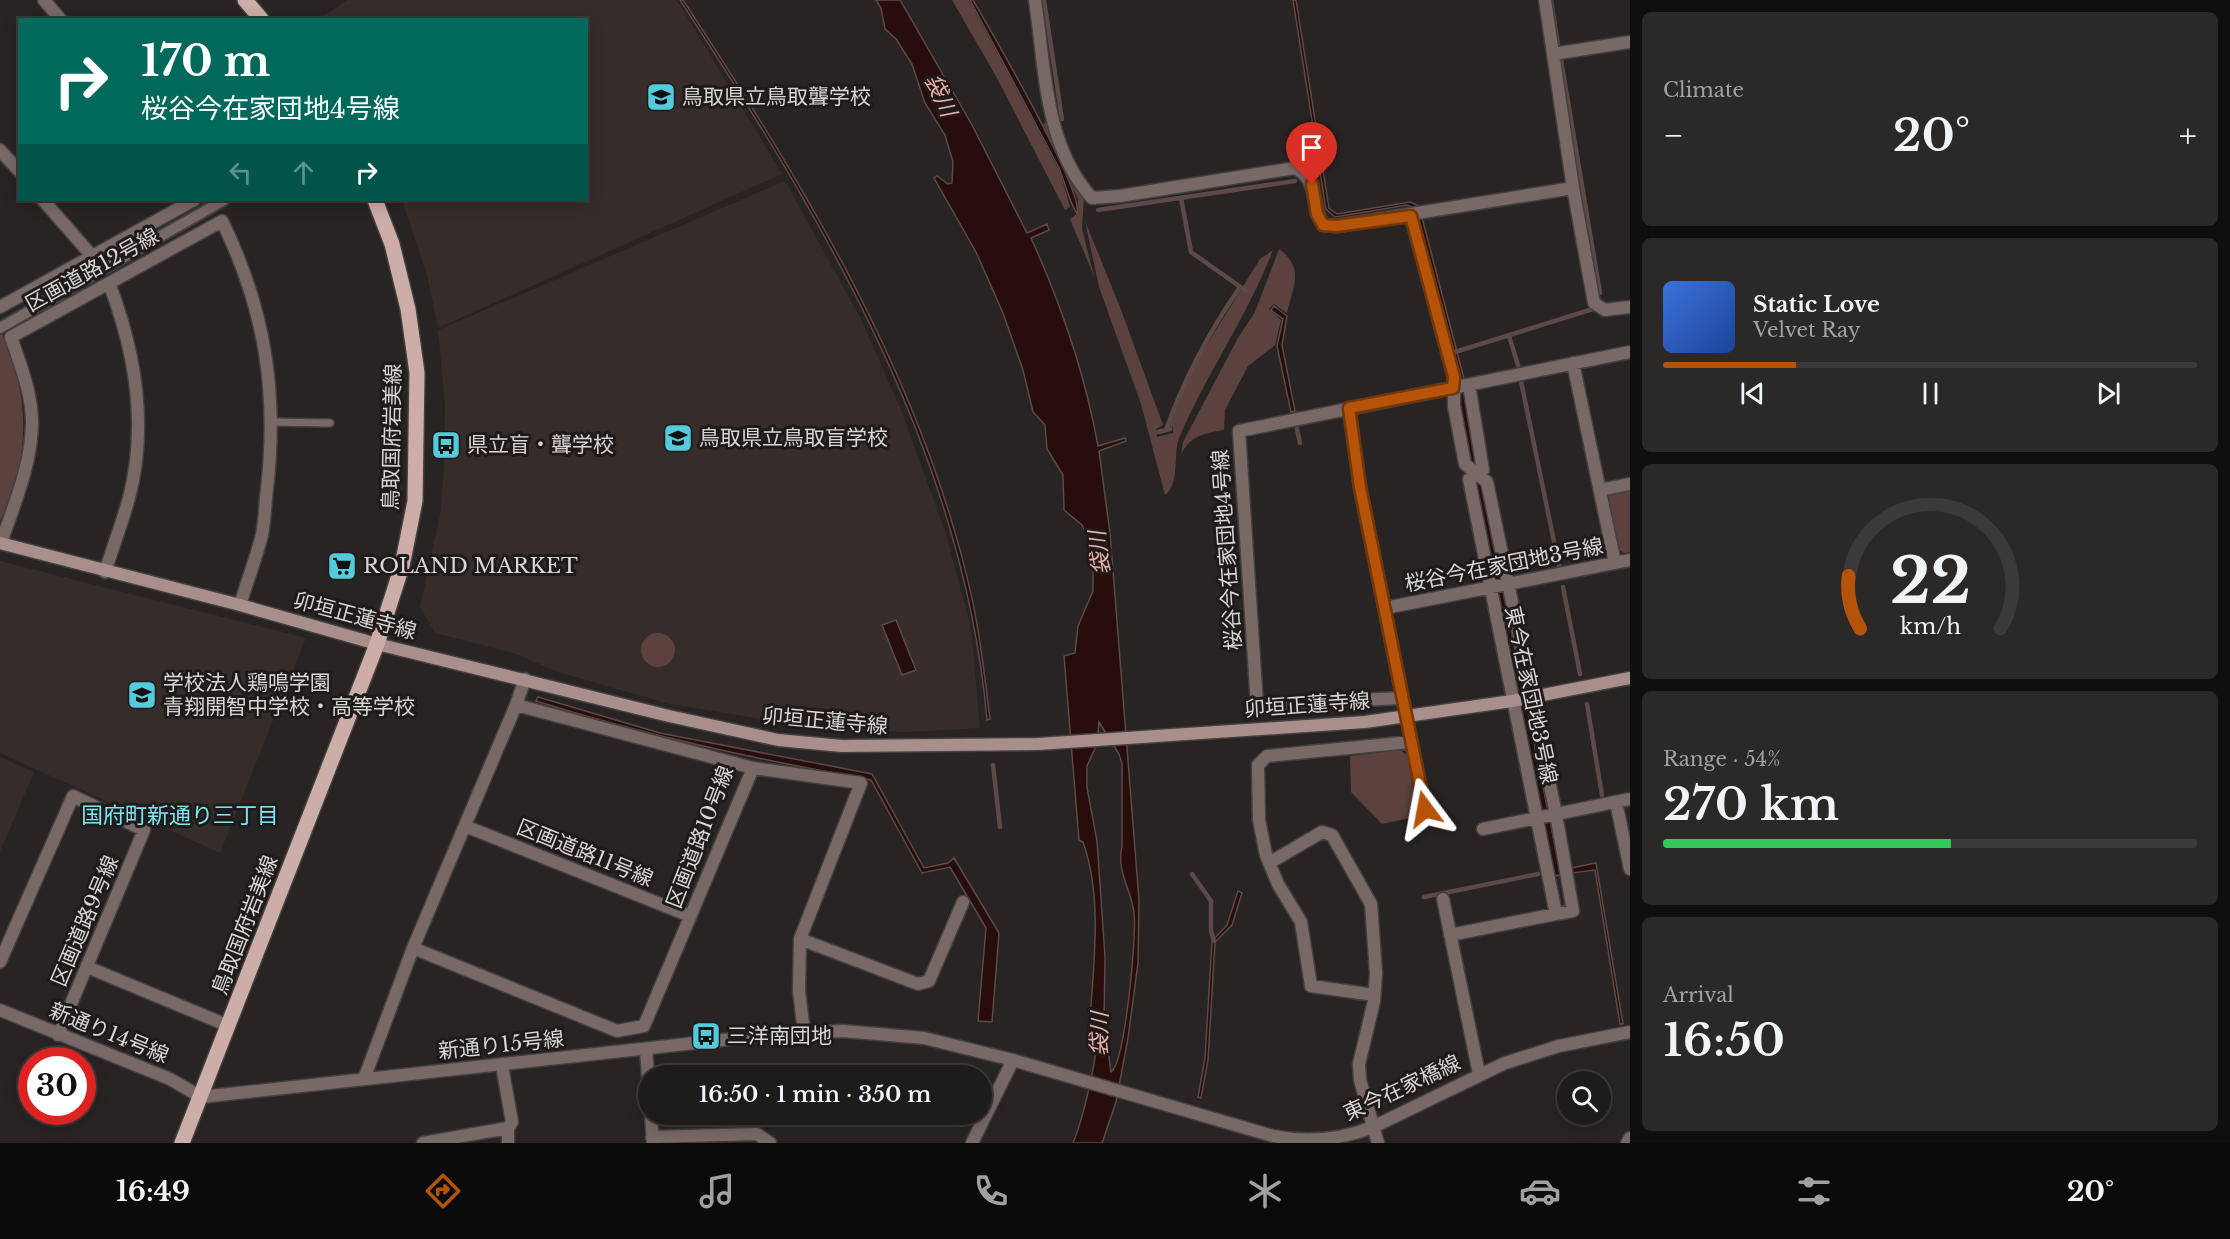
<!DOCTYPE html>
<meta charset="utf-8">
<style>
body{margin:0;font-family:"Libre Baskerville","Noto Sans JP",serif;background:#2b2828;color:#f1f3f6;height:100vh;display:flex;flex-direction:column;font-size:22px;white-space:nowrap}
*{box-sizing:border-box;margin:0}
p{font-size:20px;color:#a1a1a3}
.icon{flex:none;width:33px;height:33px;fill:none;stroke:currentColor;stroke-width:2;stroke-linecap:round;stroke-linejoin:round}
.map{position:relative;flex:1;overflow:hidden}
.sheet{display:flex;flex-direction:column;gap:12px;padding:12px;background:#100f0f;width:600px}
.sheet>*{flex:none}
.guide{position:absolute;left:18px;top:18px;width:570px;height:183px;border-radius:0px;box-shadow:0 3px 15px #0003,0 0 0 2px #3c393a;background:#00695c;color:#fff;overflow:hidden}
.tools{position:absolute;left:1557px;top:1071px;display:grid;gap:12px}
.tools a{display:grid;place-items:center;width:54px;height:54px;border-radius:50%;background:#1e1b1b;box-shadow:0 3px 15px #0003,0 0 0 2px #3c393a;font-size:30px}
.speed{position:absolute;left:18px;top:1047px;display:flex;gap:12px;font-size:30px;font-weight:700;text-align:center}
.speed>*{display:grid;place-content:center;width:78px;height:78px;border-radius:50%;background:#1e1b1b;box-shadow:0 3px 15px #0003,0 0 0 2px #3c393a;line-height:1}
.speed .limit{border:9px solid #d22;background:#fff;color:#111}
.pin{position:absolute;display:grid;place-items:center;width:51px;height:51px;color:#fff;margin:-62px -26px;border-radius:50% 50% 50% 0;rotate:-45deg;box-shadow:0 0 6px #0007}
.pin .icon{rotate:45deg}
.me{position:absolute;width:66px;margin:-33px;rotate:347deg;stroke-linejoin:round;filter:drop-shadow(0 0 4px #0008)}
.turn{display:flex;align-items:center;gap:21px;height:126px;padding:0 24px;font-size:27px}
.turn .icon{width:78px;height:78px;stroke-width:2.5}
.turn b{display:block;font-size:42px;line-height:51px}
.lanes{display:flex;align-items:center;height:57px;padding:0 24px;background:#0003;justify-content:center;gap:30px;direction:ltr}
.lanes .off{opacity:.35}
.big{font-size:45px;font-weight:600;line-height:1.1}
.sheet .card{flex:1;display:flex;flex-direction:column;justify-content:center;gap:9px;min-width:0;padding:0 21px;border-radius:9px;background:#2b2828}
.sheet .dial{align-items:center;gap:0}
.dial svg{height:156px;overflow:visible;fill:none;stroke:#3c393a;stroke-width:7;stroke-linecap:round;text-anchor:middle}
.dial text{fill:#f1f3f6;stroke:none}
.song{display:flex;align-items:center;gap:18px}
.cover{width:72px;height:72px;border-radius:9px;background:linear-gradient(135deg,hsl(220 70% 55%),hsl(220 70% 35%))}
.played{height:6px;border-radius:3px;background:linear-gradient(90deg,#b45309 25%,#3c393a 25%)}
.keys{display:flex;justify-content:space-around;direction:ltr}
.heat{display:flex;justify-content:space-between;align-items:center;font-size:33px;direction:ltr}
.charge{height:9px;border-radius:4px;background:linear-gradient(90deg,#34c759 54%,#3c393a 0)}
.trip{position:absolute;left:638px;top:1065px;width:354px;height:60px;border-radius:30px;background:#1e1b1b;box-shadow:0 3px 15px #0003,0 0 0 2px #3c393a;font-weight:600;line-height:60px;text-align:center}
.tab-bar{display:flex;height:96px;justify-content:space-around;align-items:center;background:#0c0b0b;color:#a1a1a3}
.tab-bar .icon{width:42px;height:42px}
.tab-bar .on{color:#b45309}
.tab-bar b{font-size:27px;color:#f1f3f6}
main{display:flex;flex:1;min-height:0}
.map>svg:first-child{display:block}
.built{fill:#362c2a}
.green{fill:#5c423f}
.water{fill:#270d0b;stroke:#5c4948;stroke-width:1.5;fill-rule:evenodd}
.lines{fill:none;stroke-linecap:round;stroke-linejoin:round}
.stream{stroke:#5c4948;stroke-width:4.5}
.service-casing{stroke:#444040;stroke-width:10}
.pedestrian-casing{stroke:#444040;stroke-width:14}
.minor-casing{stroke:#444040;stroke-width:15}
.tertiary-casing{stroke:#444040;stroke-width:15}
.secondary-casing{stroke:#444040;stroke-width:15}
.primary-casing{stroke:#444040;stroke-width:18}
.service{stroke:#786967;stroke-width:7}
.pedestrian{stroke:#786967;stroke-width:10}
.minor{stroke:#786967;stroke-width:12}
.tertiary{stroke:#786967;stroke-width:12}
.secondary{stroke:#a88f8c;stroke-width:12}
.primary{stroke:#ccada8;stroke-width:15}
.route-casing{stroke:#753606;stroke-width:15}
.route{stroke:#b45309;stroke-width:10}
.labels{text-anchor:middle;stroke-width:6;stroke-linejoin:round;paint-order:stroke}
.poi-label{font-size:21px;fill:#d8d5d5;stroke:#1f1b1a;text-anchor:start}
.street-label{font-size:21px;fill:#d8d5d5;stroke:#1f1b1a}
.water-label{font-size:22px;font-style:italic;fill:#edafa7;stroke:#1f1b1a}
.neighbourhood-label{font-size:22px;fill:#7be5f3;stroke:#1f1b1a}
</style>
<main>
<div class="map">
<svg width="1630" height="1143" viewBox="0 0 1630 1143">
<rect width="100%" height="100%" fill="#282424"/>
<path class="built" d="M347,0H677L782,174L438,328L427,275L402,200H586V20L319,19Z
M785,181L860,317L900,407L946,534L971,628L980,728L908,732L834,731L669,704L555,671L517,654L435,633L420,607L440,515L444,470L445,404L438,330Z
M0,561L306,638L220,853L0,753Z
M0,757L34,772L0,852Z"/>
<path class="green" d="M952,0H969L1060,172L1070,207L1065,210L997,78Z
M1049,122L1065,170L1084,197L1082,229L1094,276L1070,219L1077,214L1078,199L1043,124Z
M1085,221L1120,307L1163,425L1156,429L1157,437L1173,433V427L1169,426L1193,367L1260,259L1273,250C1248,315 1207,373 1179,438C1173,454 1180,484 1165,495L1141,404L1099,287Z
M1279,249C1305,268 1293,286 1287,313L1274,304L1269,309L1281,320L1275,345L1248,366L1225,410L1224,430C1205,433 1189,436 1181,455L1183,442L1238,338L1255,312Z
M0,329C30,390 32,460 0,521Z
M1630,489V552L1624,553L1618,549L1607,493Z
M641 650a17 17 0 1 1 34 0a17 17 0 1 1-34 0Z
M1400,750L1407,755L1419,816L1382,824L1351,792L1350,756Z"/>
<path class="water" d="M680,0H683C805,186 925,382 973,603C981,641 985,680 990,719L987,720C964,454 823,219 680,0Z
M876,0H900L972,125L1027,233L1047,224L1049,230L1031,238C1061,304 1085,374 1098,446L1125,438L1126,441L1099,451L1110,533L1139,900L1138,963L1128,1038L1116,1102L1102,1143H1073C1082,1122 1095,1068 1096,1046C1096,1032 1090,1019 1091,1005C1095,953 1101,892 1083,842L1079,840L1064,656L1075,653L1078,626L1093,591V557L1091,543L1082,525L1064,510L1063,475L1047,449L1045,425L1033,412L1023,370L1003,313L976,252L934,178L937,176L948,184L952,183L953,162L945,135L925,103L912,64L896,39L885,29L881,8ZM1099,722L1119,754L1122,764V846C1116,872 1131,888 1134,913C1137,935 1125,1063 1111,1072L1104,1021L1105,957L1097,841L1087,788V766L1097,744Z
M970,0H973C990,29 1084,191 1077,213C1070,205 1064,179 1059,168Z
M1293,0H1296L1329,208L1337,214L1410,202L1419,206L1463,375L1490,527L1561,875L1553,876L1459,408L1454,353L1418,224L1417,209L1407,205L1335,217L1326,209Z
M1274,306L1287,316L1282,345L1295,411L1291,412L1277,346L1283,319L1271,310Z
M896,620L916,670L902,675L882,625Z
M538,697L660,733L872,774L924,868L948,863L954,858L999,933L992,1022L978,1021L986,928L950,867L922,873L871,780C757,759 647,736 536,701Z
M1596,863L1623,1024H1620L1595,870L1572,873L1571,868Z
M1238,891L1242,893L1232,925L1215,942L1208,1060L1201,1098L1198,1097L1205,1058L1212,941L1227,925Z"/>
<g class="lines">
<path class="stream" d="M1044,0L1062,119
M1551,0L1558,45
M1561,60L1600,293
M1181,198L1191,252L1246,291
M1098,210L1295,181
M1509,336L1518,365
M1455,352L1593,309
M1521,381L1559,566
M1297,429L1300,443
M1166,430C1184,379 1209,332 1240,287
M1158,432L1170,429
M1563,587L1580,674
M1587,704L1602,795
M993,765L1000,827
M1192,874L1211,901V931L1214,941
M1424,897L1538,874"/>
<g class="service-casing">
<path id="service" d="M271,422L330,423"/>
</g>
<g class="pedestrian-casing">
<path id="pedestrian" d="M0,328L224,200"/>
</g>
<g class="minor-casing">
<path id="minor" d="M44,0L61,20
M1035,0C1045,66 1044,146 1092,198L1120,196L1295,168C1319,180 1311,204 1323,225L1336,226L1573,188
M1545,0L1573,188L1594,303L1605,310L1630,307
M1553,54L1630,42
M0,150L20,172
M43,200L92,256
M1411,216L1454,377V406L1465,464L1487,482L1556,814L1573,911L1556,914
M0,307L194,200
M1573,363L1615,563
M1349,408L1360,487L1425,809
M1600,490L1630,484
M1,543C14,505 32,463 32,422C32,393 20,364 11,337L222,221C265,309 278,392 267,489C265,504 265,520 262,535C256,558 247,582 240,605
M105,572C113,547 122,523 129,498C148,426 135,351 109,283
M1385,608L1630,560
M1401,698L1257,705L1239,431L1630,352
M516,705L525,679
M753,768L861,783L800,939
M1616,802L1630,869
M465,826L690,916
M1483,829L1630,799
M1269,863L1322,832L1332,835L1371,904L1376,973L1374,1001L1359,1064L1360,1080L1378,1143
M1443,899L1479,1074
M1450,935L1556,914L1469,479L1483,470L1469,385
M0,962L73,796L144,830L58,1035
M87,967L229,1026
M1374,995L1311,986L1301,922L1278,884L1266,855L1259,820L1258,765L1267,756L1410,742
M0,1010L170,1079L201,1097
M804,1032L799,991L800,939L918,984L929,981L963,902
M646,1049L648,1076
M502,1066L512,1122L508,1128V1143
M364,1079L413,948L516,705L753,768L644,1026L617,1031L413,948
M651,1114L653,1143
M652,1137L757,1134L770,1143
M423,1143L508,1128
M972,1143L1013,1060
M1627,1143L1630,1138"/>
</g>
<g class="tertiary-casing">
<path id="tertiary" d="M201,1097L778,1034L843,1031L924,1038L1013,1060L1273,1136C1308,1143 1340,1140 1373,1127L1505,1063L1559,1046L1630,1032"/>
</g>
<g class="secondary-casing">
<path id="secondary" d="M0,543L240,605L377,644L669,716L778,740L842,746L1038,744L1365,722L1512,701L1630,678"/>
</g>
<g class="primary-casing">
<path id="primary" d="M245,0L262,20
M182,1143L377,644L402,566L415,501L417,373L408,309L392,244L375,200"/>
</g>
<use href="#service" class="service"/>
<use href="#pedestrian" class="pedestrian"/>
<use href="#minor" class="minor"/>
<use href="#tertiary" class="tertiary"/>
<use href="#secondary" class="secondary"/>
<use href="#primary" class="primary"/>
</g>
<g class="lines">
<g class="route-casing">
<path id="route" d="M1312,184L1317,214L1323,225L1336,226L1411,216L1454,377L1453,388L1349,408L1360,487L1425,809"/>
</g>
<use href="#route" class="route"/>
</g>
<defs>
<g id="school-square" transform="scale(1.5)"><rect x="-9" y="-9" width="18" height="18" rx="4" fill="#53cbdb" stroke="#1f1b1a"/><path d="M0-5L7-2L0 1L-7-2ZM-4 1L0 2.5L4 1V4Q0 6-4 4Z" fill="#111"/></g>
<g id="bus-square" transform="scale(1.5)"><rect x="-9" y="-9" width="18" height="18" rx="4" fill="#53cbdb" stroke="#1f1b1a"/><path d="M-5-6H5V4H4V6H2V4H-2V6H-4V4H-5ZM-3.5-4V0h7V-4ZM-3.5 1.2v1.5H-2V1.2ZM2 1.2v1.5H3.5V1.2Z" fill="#111"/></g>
<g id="supermarket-square" transform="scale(1.5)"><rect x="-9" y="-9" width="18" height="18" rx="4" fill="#53cbdb" stroke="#1f1b1a"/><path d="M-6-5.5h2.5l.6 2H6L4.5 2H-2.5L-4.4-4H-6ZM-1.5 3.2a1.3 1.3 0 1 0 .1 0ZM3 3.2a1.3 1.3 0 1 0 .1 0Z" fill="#111"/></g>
</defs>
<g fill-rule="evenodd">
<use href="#school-square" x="661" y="97"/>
<use href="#school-square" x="678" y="438"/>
<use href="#bus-square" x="446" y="445"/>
<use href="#supermarket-square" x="342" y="566"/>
<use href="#school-square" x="142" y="695"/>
<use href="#bus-square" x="706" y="1036"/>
</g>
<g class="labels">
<g class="poi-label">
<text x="682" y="104">鳥取県立鳥取聾学校</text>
<text x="699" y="445">鳥取県立鳥取盲学校</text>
<text x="467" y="452">県立盲・聾学校</text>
<text x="363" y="573">ROLAND MARKET</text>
<text x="163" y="690">学校法人鶏鳴学園<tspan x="163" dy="24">青翔開智中学校・高等学校</tspan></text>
<text x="727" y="1043">三洋南団地</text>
</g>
<g class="street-label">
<text transform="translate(92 270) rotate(-29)" y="7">区画道路12号線</text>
<text transform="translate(392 437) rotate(-89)" y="7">鳥取国府岩美線</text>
<text transform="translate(1227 550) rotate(-94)" y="7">桜谷今在家団地4号線</text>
<text transform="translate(1504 565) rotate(-11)" y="7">桜谷今在家団地3号線</text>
<text transform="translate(355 616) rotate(15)" y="7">卯垣正蓮寺線</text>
<text transform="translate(1531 695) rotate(78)" y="7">東今在家団地3号線</text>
<text transform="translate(1307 705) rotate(-4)" y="7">卯垣正蓮寺線</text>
<text transform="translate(825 721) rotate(5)" y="7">卯垣正蓮寺線</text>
<text transform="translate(700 837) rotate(-69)" y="7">区画道路10号線</text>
<text transform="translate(585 853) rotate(22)" y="7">区画道路11号線</text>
<text transform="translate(85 921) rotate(-67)" y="7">区画道路9号線</text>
<text transform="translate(245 925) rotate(-69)" y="7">鳥取国府岩美線</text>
<text transform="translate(109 1033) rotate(22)" y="7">新通り14号線</text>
<text transform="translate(501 1045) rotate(-6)" y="7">新通り15号線</text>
<text transform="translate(1402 1088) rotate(-25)" y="7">東今在家橋線</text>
</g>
<g class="water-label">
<text transform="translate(941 95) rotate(65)" y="8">袋川</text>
<text transform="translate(1099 553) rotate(-97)" y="8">袋川</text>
<text transform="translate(1099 1034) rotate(-89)" y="8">袋川</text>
</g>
<g class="neighbourhood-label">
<text x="180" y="823">国府町新通り三丁目</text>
</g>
</g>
</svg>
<div class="tools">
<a><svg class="icon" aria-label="search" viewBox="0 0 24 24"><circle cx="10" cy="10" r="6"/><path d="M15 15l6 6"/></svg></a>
</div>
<div class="speed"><div class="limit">30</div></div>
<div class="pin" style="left:1312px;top:184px;background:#d93025"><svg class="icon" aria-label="arrive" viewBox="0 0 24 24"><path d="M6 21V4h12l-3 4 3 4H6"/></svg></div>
<svg class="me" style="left:1425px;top:809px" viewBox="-20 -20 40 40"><path d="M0-17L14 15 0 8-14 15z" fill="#b45309" stroke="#fff" stroke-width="4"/></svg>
<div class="trip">16:50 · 1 min · 350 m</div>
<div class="guide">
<div class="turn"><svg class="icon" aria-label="right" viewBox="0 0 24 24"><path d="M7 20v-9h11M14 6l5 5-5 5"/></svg><div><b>170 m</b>桜谷今在家団地4号線</div></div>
<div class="lanes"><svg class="icon off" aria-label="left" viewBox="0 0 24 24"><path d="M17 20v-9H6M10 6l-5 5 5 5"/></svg><svg class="icon off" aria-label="ahead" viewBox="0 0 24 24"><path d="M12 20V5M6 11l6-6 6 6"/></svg><svg class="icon" aria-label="right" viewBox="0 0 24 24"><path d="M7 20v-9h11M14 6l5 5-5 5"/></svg></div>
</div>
</div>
<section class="sheet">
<div class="card"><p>Climate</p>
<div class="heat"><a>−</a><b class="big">20°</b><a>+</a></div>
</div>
<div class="card">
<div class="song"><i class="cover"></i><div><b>Static Love</b><p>Velvet Ray</p></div></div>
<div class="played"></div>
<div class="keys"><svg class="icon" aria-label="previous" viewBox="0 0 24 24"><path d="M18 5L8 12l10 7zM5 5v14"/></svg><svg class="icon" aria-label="pause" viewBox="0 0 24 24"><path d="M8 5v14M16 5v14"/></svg><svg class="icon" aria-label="next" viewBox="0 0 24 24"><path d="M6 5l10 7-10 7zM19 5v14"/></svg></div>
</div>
<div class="card dial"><svg viewBox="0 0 100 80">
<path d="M14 69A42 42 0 1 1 86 69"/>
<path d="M14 69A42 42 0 0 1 8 42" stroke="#b45309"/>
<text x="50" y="56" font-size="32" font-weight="700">22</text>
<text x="50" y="72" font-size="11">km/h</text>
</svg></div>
<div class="card"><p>Range · 54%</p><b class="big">270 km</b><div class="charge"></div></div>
<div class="card"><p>Arrival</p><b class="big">16:50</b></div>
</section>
</main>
<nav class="tab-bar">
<b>16:49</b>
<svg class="icon on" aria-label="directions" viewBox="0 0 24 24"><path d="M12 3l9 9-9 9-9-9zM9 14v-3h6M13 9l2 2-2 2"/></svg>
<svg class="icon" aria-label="music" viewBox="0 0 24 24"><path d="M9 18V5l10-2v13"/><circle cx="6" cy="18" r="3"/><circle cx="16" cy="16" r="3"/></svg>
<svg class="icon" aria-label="phone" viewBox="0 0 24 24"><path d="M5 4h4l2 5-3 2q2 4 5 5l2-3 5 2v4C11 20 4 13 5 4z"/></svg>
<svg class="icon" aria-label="climate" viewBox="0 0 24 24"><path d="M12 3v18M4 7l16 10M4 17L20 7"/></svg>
<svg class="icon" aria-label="car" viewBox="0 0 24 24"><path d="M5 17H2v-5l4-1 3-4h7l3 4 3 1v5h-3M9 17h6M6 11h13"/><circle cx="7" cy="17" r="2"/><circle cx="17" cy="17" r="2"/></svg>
<svg class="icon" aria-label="filters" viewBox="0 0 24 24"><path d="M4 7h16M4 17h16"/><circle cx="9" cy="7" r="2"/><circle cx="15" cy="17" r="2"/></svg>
<b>20°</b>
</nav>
